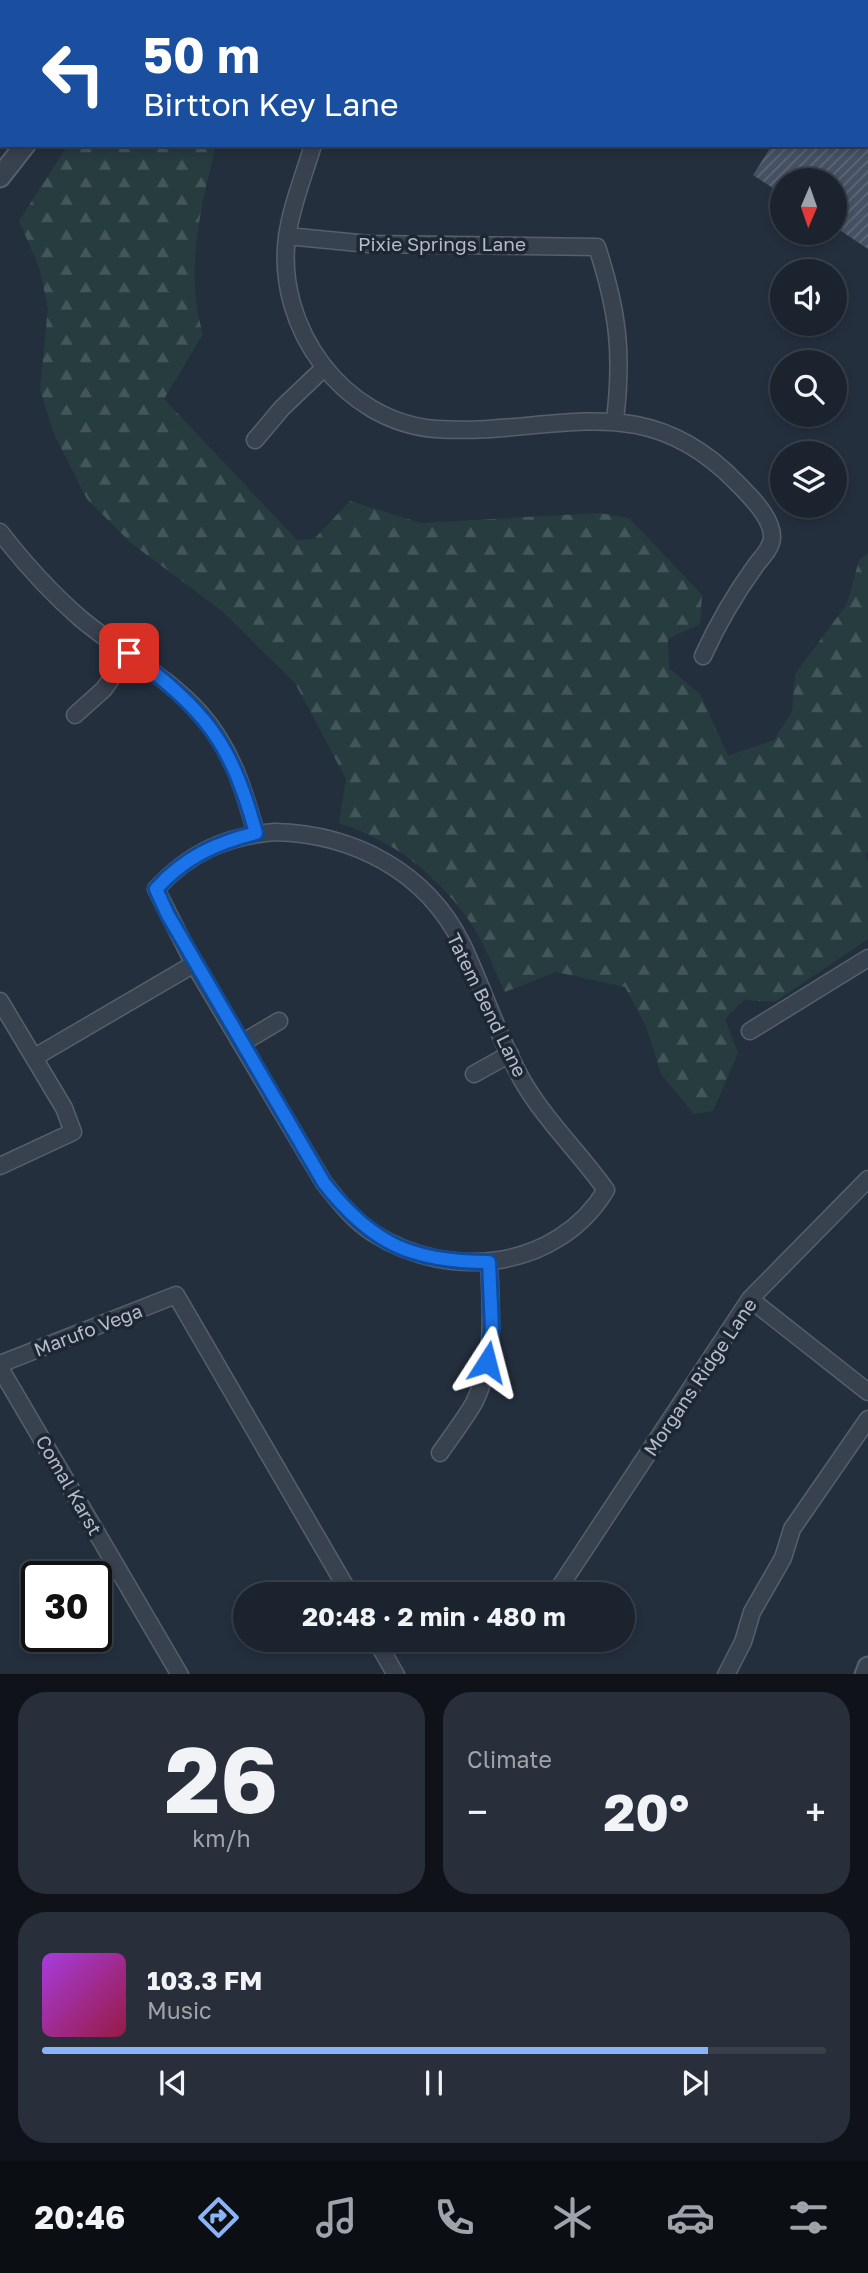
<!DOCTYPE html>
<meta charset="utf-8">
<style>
body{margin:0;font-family:"Golos Text",sans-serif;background:#282f3a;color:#f1f3f6;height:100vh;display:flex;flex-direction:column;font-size:26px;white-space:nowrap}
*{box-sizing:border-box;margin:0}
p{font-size:23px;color:#a0a4aa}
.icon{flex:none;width:38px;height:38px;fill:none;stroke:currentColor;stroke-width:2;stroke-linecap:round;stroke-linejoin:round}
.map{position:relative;height:1674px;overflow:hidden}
.sheet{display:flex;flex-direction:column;gap:18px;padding:18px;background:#0f1319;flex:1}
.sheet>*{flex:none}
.hud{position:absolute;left:0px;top:0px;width:868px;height:147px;box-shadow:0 4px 10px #0003,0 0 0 2px #39404a;background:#1a4fa0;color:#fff;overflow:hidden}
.needle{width:46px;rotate:182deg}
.controls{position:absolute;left:770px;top:168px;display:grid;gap:14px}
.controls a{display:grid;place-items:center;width:77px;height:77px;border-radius:50%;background:#1b232e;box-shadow:0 4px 10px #0003,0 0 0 2px #39404a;font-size:35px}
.speed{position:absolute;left:21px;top:1561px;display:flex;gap:14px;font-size:35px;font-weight:700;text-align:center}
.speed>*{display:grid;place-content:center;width:91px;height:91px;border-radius:50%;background:#1b232e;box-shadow:0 4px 10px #0003,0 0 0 2px #39404a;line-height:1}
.speed .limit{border:4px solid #111;border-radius:10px;background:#fff;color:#111}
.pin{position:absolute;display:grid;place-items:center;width:60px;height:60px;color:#fff;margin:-30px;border-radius:14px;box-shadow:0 4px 10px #0006}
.me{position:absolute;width:77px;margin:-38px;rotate:9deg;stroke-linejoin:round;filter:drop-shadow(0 0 5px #0008)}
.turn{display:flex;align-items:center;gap:24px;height:147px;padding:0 28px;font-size:32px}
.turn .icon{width:91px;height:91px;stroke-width:2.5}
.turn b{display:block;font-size:49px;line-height:60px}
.big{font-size:52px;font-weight:700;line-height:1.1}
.sheet .card{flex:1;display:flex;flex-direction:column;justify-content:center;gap:10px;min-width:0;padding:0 24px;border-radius:28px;background:#282f3a}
.sheet .dial{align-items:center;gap:0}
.dial b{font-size:91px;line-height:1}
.song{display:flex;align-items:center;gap:21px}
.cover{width:84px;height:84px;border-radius:10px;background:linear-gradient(135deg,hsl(280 70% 55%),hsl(340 70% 35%))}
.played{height:7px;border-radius:4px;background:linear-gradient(90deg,#8ab4f8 85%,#39404a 85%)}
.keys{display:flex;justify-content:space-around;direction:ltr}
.heat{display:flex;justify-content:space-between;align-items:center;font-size:38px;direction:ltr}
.sheet .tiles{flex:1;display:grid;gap:18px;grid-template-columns:1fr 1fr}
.card:last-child{grid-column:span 2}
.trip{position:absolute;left:233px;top:1582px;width:402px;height:70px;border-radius:35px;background:#1b232e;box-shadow:0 4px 10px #0003,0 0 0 2px #39404a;font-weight:700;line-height:70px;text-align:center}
.dock{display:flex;height:112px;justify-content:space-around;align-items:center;background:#0b0e12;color:#a0a4aa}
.dock .icon{width:49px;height:49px}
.dock .active{color:#8ab4f8}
.dock b{font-size:32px;color:#f1f3f6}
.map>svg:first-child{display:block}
.forest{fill:url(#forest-firs)}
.building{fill:url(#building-hatch)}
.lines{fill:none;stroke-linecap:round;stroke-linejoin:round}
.service-casing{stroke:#565f6c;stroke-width:11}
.minor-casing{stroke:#565f6c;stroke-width:19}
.tertiary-casing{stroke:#565f6c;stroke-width:23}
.service{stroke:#38414e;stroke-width:8}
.minor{stroke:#38414e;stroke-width:16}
.tertiary{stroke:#38414e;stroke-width:19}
.route-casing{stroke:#114b97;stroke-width:18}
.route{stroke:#1a73e8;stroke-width:12}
.labels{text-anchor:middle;stroke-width:7;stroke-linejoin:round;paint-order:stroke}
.street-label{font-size:19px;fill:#b4bcc9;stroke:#1d2633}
</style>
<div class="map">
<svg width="868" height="1675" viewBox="0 0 868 1675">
<defs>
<pattern id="forest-firs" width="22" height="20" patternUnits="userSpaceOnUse" patternTransform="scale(1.75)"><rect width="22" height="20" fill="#263c3f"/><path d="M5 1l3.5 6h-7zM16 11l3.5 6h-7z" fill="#435659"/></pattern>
<pattern id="building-hatch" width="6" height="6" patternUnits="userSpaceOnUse" patternTransform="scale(1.75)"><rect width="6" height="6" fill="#455162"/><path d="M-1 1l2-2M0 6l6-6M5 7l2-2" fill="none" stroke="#5d6877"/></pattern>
</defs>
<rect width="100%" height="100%" fill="#242f3e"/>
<path class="forest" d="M129,0H248V2H129Z
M68,145H216C201,207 184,271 203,334L164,399L297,540L314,539L350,501L421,523L599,513L629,518L702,595L700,624L668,639L669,668L701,695L728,756L774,740L792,711L795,674L847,604L859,560L868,553V852L865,854L868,861V939L775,1002L744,1000L725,1019L738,1053L713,1111L694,1114L661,1074L646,1026L625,987L556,972L505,992C493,968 483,939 468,919C433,871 395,842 339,823L346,779L295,683L222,611L131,543L87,499L54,434L40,390L48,308L39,267L19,221Z"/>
<path class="building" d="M772,145H868V249L835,227V180H782V194L753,175Z"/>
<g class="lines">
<g class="service-casing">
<path id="service" d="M820,0L823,2
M866,30L868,31"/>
</g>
<g class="minor-casing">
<path id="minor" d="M336,0V2
M313,145C304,175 291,207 287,237C275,327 343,422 436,429C551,437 640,383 736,482C749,495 773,518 772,538C771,549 762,557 756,565C735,594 718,623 703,656
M287,236L369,244L597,247C618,311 623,353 615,420
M255,440L282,408L324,368
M0,532C24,563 50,592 80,618C119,651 166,675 201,714C231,748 244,790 256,833
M75,715L104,689L129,653
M275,832C353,834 426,871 462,944C483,988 498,1037 522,1080C545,1120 579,1152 606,1190C557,1270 450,1282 373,1233C353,1220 339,1202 324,1183L194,964L156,889C189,853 226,836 275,832Z
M0,1001L64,1108L73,1132L0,1166
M750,1031L868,958
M242,1043L279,1021
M35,1057L194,964
M474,1074L510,1054
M750,1299L868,1392
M0,1364L176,1295L350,1594
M0,1368L180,1675
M440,1453C451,1437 464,1420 474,1403C496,1359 491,1309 489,1262
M555,1594L750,1299L868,1179
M376,1640L396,1675
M726,1675L743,1642L752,1612L783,1558L792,1529L868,1419"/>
</g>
<g class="tertiary-casing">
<path id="tertiary" d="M97,2V0
M0,177L25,145
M865,1675L868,1667"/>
</g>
<use href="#service" class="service"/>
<use href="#minor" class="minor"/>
<use href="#tertiary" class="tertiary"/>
</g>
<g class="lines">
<g class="route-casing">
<path id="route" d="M129,653C205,711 230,739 256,833C215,843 184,858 156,889L168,915L324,1183C372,1244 412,1262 489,1262L492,1329L487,1362"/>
</g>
<use href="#route" class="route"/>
</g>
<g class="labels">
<g class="street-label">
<text x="442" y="251">Pixie Springs Lane</text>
<text transform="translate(487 1005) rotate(64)" y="7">Tatem Bend Lane</text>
<text transform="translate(88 1330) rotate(-21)" y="7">Marufo Vega</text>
<text transform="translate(700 1377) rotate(-56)" y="7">Morgans Ridge Lane</text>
<text transform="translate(69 1485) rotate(60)" y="7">Comal Karst</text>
</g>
</g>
</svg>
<div class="controls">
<a><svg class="needle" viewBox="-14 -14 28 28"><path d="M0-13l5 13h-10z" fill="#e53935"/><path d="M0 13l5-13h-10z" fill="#a0a4aa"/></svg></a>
<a><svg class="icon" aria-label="sound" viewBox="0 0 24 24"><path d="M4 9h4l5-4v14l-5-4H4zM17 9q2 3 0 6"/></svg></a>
<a><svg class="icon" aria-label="search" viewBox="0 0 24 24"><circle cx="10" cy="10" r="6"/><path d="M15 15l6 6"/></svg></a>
<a><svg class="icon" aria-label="layers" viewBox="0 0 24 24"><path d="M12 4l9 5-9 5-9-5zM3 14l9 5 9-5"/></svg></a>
</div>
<div class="speed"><div class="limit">30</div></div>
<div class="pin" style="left:129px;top:653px;background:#d93025"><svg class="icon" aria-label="arrive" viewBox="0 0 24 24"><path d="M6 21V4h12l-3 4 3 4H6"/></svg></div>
<svg class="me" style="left:487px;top:1362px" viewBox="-20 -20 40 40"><path d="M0-17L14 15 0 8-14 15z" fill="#1a73e8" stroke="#fff" stroke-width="4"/></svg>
<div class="trip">20:48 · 2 min · 480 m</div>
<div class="hud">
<div class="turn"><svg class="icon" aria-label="left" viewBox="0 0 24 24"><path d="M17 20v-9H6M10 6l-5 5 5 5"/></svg><div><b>50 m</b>Birtton Key Lane</div></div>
</div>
</div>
<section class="sheet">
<div class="tiles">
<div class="card dial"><b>26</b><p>km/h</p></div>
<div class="card"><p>Climate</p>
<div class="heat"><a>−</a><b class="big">20°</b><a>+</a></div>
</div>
<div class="card">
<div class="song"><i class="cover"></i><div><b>103.3 FM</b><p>Music</p></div></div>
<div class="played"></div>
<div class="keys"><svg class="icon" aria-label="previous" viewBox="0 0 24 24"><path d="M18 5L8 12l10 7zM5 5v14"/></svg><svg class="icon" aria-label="pause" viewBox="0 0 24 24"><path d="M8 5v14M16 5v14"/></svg><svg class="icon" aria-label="next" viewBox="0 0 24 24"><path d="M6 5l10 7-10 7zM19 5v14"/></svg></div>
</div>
</div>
</section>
<nav class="dock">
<b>20:46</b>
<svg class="icon active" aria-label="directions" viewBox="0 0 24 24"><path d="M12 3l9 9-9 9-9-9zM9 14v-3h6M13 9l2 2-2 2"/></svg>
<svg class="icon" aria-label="music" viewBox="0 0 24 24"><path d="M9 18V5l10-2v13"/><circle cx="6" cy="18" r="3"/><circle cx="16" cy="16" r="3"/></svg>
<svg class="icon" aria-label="phone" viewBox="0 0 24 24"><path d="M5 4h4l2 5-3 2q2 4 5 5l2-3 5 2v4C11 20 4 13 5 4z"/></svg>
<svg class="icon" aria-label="climate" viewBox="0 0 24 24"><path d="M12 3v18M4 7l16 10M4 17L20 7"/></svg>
<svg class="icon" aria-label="car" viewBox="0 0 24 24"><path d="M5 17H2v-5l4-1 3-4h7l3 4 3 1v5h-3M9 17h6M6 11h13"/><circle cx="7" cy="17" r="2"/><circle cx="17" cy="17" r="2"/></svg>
<svg class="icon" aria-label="filters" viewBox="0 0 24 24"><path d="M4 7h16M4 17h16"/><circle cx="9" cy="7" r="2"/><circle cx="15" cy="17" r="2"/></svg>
</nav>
